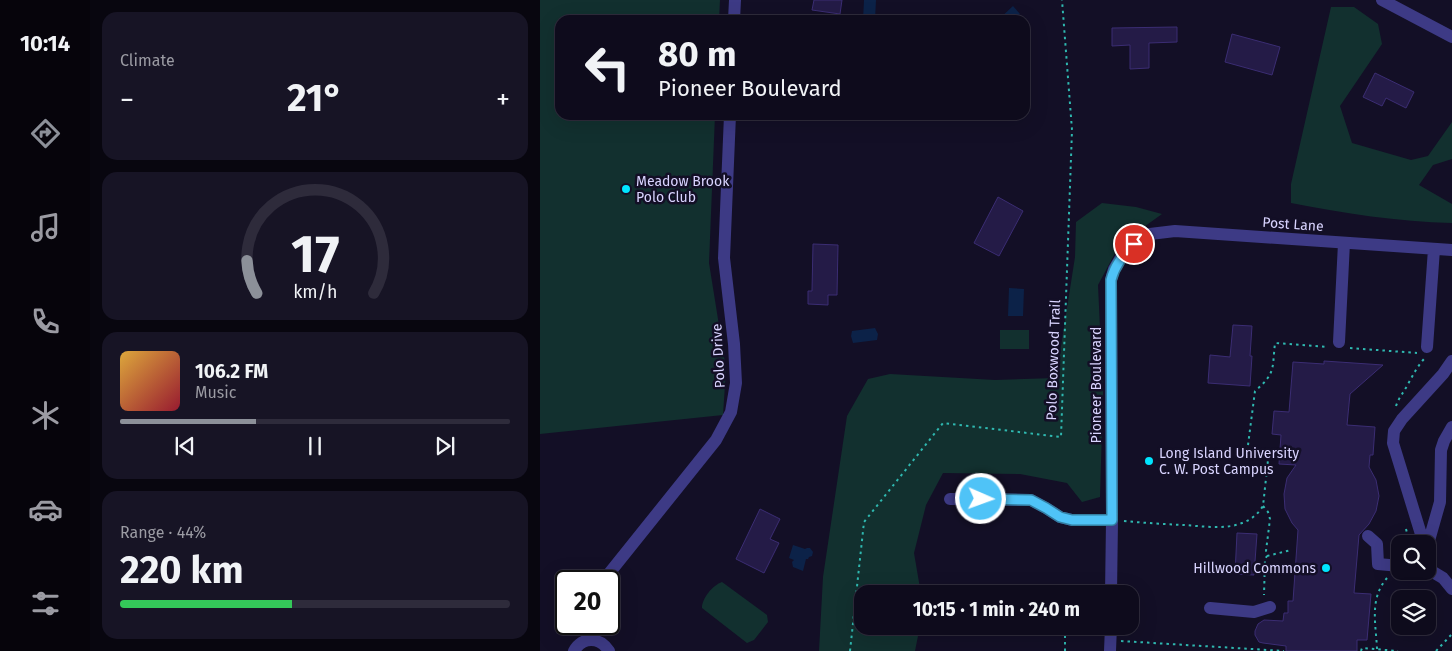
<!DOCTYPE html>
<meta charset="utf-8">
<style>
body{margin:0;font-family:"Fira Sans",sans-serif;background:#171425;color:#f1f3f6;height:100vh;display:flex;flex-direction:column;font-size:19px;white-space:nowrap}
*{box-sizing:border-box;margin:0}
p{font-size:16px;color:#9b9ba3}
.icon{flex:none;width:28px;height:28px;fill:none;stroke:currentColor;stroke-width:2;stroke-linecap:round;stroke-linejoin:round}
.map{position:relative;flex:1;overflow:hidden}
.drawer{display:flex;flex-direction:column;gap:12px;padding:12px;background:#08060f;width:450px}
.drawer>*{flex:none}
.guide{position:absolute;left:15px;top:15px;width:475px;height:105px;border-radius:15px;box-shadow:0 5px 20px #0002,0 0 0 1px #2e2b3b;background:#0e0b1c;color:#f1f3f6;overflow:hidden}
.tools{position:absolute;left:851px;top:535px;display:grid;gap:10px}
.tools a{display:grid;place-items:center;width:45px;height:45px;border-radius:10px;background:#0e0b1c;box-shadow:0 5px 20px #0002,0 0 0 1px #2e2b3b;font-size:25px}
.speed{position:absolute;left:15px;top:570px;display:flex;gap:10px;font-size:25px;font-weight:700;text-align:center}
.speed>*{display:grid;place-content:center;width:65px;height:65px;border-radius:50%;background:#0e0b1c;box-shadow:0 5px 20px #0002,0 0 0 1px #2e2b3b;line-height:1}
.speed .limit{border:2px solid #111;border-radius:8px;background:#fff;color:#111}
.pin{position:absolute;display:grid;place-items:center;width:42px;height:42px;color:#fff;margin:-21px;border:2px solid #fff;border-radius:50%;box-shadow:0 1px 5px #0007}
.me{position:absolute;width:55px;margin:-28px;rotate:92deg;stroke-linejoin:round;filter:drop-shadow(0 0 4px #0008)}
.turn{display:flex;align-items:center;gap:18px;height:105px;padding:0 20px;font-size:22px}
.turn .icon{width:65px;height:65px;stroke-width:2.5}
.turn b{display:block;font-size:35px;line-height:42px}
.big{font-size:38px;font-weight:700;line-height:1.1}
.drawer .widget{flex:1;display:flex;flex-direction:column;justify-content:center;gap:8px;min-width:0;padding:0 18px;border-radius:15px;background:#171425}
.drawer .dial{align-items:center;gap:0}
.dial svg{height:130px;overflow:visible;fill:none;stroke:#2e2b3b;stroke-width:7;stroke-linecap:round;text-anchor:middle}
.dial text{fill:#f1f3f6;stroke:none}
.song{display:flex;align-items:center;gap:15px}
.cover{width:60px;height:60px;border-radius:8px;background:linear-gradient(135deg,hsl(40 70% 55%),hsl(350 70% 35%))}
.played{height:5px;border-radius:2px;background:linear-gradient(90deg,#8c9099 35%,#2e2b3b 35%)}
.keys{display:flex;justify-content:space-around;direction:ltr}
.heat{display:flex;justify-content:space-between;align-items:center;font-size:28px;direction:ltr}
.charge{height:8px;border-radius:4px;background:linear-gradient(90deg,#34c759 44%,#2e2b3b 0)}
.trip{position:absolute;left:314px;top:585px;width:285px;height:50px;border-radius:15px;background:#0e0b1c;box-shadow:0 5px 20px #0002,0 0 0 1px #2e2b3b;font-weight:700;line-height:50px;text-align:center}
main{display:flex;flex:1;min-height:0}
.tab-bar{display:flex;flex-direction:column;width:90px;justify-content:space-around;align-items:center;background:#06040b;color:#9b9ba3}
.tab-bar .icon{width:35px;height:35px}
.tab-bar .selected{color:#8c9099}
.tab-bar b{font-size:22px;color:#f1f3f6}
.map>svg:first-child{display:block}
.green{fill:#12302f}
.water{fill:#0c2248}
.building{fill:#241b47;stroke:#3b2d73}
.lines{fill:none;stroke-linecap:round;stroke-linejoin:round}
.path{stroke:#2fb8b0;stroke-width:2;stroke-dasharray:2.5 4;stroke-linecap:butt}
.minor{stroke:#3d3a85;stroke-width:12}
.route-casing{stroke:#337fa1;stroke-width:12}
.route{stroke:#4fc3f7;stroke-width:9}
.poi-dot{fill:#00e5ff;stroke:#130f26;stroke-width:2}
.labels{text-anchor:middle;stroke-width:5;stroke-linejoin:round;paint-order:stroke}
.poi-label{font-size:14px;fill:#d9d4ff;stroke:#130f26;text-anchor:start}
.street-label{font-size:14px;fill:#d9d4ff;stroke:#130f26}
</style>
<main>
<nav class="tab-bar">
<b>10:14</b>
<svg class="icon selected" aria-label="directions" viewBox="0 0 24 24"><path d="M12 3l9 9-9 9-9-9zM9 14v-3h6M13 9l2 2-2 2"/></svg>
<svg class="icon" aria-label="music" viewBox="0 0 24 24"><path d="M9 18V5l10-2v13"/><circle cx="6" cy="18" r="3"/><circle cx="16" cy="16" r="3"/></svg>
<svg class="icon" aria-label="phone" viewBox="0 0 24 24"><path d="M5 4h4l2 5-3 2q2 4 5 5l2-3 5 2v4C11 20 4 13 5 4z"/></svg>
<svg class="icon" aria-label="climate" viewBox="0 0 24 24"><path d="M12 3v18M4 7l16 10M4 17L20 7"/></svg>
<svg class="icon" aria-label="car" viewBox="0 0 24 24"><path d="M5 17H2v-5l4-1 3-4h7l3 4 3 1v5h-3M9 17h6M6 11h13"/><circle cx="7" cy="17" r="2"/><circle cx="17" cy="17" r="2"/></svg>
<svg class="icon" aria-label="filters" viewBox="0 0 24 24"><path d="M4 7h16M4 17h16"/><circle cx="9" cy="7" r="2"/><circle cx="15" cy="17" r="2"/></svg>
</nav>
<section class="drawer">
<div class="widget"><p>Climate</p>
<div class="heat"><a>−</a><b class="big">21°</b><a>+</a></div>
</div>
<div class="widget dial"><svg viewBox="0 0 100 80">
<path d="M14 69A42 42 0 1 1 86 69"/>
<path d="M14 69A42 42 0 0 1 8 49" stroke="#8c9099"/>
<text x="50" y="56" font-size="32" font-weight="700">17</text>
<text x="50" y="72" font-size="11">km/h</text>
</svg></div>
<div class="widget">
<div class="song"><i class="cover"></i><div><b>106.2 FM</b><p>Music</p></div></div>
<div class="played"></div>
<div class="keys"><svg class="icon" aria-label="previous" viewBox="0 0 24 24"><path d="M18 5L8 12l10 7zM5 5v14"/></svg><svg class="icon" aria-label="pause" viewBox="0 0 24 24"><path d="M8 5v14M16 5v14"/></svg><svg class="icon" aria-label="next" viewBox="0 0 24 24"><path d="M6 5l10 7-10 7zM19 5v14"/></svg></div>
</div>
<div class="widget"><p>Range · 44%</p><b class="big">220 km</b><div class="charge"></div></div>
</section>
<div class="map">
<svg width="912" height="651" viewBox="0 0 912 651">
<rect width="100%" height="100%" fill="#130f26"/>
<path class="green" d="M0,0H180L179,20H20V115H175L169,263L186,369L183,415L0,434Z
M791,7H814L838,24L842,44L800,106L812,143L871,160L888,156L912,122V159L893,165L879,185L912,204V223C858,222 804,213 751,203V184Z
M562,203L596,207L622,214L580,244L558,285L563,393L560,497L542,502L527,483L480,474L403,473L386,505L374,553L381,594H322V626H380L375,651H279L283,577L307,416L328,379L350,374L455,380L516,378L535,257L536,222Z
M460,330H489V349H460Z
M182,582L227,615L228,622L214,640L207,643L162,608C162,598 173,585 182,582Z"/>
<path class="water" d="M324,0H336L335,20H323Z
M473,6L480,14L473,20H458Z
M469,288L484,289L483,316H468Z
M335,328L338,334L337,340L313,343L311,336L312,331Z
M253,545L265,549L267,548H270L273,552L272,556L269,557L268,559H266L263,571L253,567L252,562L254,560L249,558Z"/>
<path class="building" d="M274,0H302L300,14L272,10Z
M637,27V42L609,43V68L590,69V45L572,46V28Z
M692,34L740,47L732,75L685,62Z
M835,73L874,92L866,108L846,98L842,106L823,97Z
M458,197L483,211L459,256L434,243Z
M273,244L298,245L297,295H288V305L268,304V291H272Z
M693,325L712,326L710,356H712L710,386L668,383L670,355L690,357Z
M784,361L843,365L810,394L807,425L835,427L833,455H830L829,467L836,480L839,496L836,511L829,524L819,535L814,593L831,594L827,640H817V651H746V646L723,643L719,642L715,635V631L718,624L724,620L743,621L744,613H748V601H753L758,530L752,523L745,509L744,494L747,478L756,465L739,464L741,435L732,434L734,411L749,412L753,362L784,364Z
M220,509L240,519L230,539L239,543L224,573L196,559Z
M697,533L717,534L714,575L695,574Z"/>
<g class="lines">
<path class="path" d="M810,348L877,353
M856,406C859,397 864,392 868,384C873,375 877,367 884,359
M708,445L715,391C736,373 732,369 735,343L787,347
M723,506L728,512L730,519L726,551L727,556L725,559L724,595
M584,521C604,523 624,524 643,525C662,526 685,530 702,523C711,520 718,514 723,506L728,460
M866,529L870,544
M727,556L751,550
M581,641L744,651
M837,649C836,624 829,599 847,578
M310,651L324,522L403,423L521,437L532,130L522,0
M525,651V634L559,633
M821,651L822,648L858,651
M896,651L912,634"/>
<path class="minor" d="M842,0L912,37
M194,20L195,0
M799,342L804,243
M887,347L894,249
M410,499L491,500L506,508L520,517L532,520H572
M828,536L837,544L838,564L860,566
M884,544L853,443L854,431L862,419L903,374L912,361
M888,544L900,502L901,450L904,441L912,427
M888,569L903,578L912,589
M63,581L176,440L191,412L196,383L194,344L184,258L190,115
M571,594L572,520L571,280L574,269L580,259L594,244L610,234L635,231L912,250
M670,608L714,612L730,607
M53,640V624
M34,651C43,636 60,637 69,651
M570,651L571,626"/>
</g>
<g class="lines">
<g class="route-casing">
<path id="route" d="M441,499L491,500L506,508L520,517L532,520H572L571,280C575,264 584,255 594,244"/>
</g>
<use href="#route" class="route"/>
</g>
<g class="poi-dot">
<circle cx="86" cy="189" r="5"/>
<circle cx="609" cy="461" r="5"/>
<circle cx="786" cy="568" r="5"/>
</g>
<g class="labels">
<g class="poi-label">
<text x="96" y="186">Meadow Brook<tspan x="96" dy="16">Polo Club</tspan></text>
<text x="619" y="458">Long Island University<tspan x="619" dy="16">C. W. Post Campus</tspan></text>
<text x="776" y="573" text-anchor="end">Hillwood Commons</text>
</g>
<g class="street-label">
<text transform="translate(753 224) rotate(4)" y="5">Post Lane</text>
<text transform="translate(178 356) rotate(-93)" y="5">Polo Drive</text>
<text transform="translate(513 360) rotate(-88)" y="5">Polo Boxwood Trail</text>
<text transform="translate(556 385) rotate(-90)" y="5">Pioneer Boulevard</text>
</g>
</g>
</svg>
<div class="tools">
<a><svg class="icon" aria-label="search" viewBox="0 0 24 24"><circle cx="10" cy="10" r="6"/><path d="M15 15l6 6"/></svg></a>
<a><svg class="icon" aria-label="layers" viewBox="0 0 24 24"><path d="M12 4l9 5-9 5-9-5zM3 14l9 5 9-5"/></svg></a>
</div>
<div class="speed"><div class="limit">20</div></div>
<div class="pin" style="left:594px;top:244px;background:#d93025"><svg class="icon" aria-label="arrive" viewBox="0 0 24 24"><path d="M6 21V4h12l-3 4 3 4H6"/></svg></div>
<svg class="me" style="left:441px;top:499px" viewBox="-20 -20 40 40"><circle r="17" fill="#4fc3f7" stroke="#fff" stroke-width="3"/><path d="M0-11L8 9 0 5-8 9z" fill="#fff"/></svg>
<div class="trip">10:15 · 1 min · 240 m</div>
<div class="guide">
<div class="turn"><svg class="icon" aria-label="left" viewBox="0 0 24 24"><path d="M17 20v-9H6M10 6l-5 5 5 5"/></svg><div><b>80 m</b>Pioneer Boulevard</div></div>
</div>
</div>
</main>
